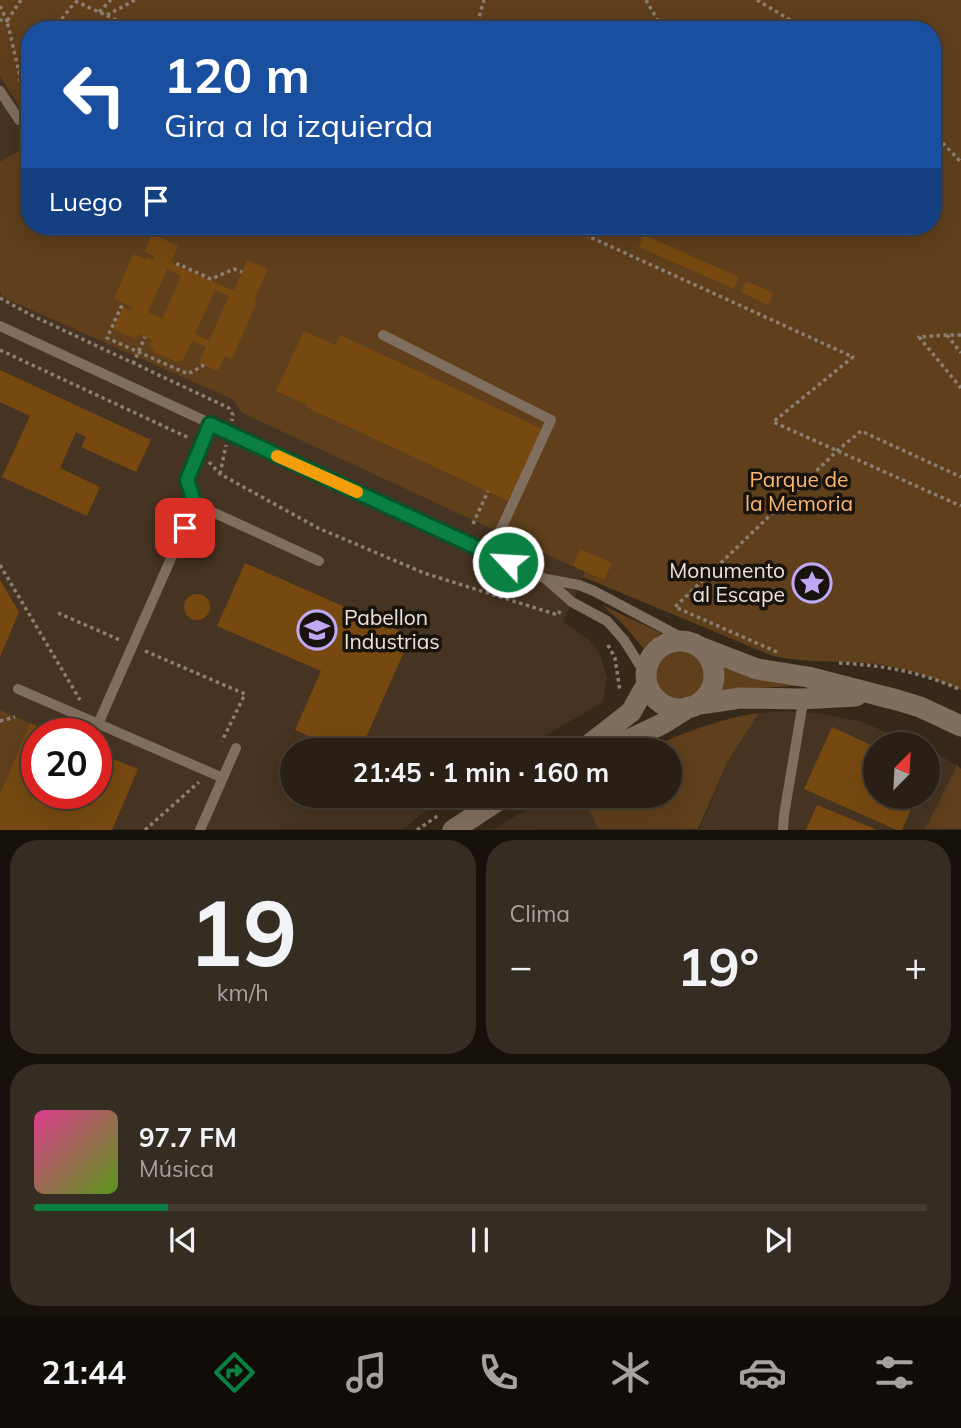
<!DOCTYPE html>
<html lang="es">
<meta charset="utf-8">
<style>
body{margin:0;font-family:Mulish,sans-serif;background:#352c22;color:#f1f3f6;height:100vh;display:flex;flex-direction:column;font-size:26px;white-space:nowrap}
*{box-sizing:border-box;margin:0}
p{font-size:23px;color:#a5a2a0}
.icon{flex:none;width:38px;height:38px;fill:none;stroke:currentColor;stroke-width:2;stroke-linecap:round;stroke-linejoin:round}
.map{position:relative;height:830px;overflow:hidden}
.side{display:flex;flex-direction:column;gap:10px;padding:10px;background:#17110b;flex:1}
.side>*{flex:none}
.top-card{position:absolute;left:21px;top:21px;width:920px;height:214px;border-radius:28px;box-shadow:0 7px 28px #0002,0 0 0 2px #453d34;background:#1a4fa0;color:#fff;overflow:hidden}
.needle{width:46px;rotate:24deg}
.tools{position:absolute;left:863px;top:732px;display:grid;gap:14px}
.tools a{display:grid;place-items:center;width:77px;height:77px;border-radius:50%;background:#291f14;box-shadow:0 7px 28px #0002,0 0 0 2px #453d34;font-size:35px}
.speed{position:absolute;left:21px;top:718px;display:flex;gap:14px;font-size:35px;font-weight:700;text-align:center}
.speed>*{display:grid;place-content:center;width:91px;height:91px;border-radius:50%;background:#291f14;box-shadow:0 7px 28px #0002,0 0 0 2px #453d34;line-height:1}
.speed .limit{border:10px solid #d22;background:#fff;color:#111}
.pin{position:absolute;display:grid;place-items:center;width:60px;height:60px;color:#fff;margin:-30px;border-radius:14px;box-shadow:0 4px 10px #0006}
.me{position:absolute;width:77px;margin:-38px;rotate:295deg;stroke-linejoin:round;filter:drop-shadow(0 0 5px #0008)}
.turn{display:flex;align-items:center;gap:24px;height:147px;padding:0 28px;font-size:32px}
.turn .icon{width:91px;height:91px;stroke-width:2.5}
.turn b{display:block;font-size:49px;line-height:60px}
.then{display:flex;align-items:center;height:66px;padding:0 28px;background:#0003;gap:14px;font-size:26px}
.big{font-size:52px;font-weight:700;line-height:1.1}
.side .card{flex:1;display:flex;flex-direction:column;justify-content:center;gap:10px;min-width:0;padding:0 24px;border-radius:28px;background:#352c22}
.side .dial{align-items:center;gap:0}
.dial b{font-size:91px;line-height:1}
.song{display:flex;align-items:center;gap:21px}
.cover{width:84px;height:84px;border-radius:10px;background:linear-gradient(135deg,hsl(330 70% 55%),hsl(90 70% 35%))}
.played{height:7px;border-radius:4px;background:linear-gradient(90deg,#0b8043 15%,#453d34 15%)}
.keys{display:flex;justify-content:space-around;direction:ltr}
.heat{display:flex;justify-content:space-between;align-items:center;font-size:38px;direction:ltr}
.side .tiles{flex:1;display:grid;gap:10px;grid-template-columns:1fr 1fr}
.card:last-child{grid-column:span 2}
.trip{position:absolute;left:280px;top:738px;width:402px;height:70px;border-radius:35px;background:#291f14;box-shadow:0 7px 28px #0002,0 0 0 2px #453d34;font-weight:700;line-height:70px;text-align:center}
.tabs{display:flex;height:112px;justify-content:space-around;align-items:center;background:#100c08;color:#a5a2a0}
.tabs .icon{width:49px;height:49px}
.tabs .current{color:#0b8043}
.tabs b{font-size:32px;color:#f1f3f6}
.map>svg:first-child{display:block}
.built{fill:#463321;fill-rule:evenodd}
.green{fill:#5f3f1c}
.building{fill:#774911;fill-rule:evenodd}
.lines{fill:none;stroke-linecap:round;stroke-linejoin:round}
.path{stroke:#8b7f73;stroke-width:3.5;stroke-dasharray:3.5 3.5;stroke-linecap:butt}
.lane{stroke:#806f5f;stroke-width:10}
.secondary{stroke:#806f5f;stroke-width:21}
.route-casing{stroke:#07532c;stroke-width:18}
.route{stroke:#0b8043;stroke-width:12}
.slow{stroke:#f59e0b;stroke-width:12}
.labels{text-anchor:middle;stroke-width:7;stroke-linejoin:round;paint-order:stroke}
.park-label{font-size:21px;fill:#fdb76e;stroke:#19130d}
.poi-label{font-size:21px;fill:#ece3da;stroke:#19130d;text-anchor:end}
</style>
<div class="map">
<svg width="961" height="830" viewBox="0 0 961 830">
<rect width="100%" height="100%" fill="#37291a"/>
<path class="built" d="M0,0L30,30V226L706,312L563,622L589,640L599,652L607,678L603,702L519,751H292V796H445L403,829H0ZM37,733H96V793H37Z
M786,711L817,713L859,721L916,744H875V796H928V749L957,765L925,829L699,830L728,761L759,713Z
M548,796H582L598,829L493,830Z"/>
<path class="green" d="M0,0H961V690C935,678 905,668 877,664C840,660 810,664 773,656L583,577L585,572L242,413L232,399L2,297L0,289V162L30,144V226H933V30H30V123L0,76Z
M602,605L661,633L644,649L623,624Z
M655 674a25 25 0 1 1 50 0a25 25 0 1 1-50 0Z
M724,662L811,685L722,690Z
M0,710L30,723L0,794Z
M759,713L728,761L698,829H598L582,796H670V751H644C682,733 717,719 759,713Z
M957,765L961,769V829H925Z"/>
<path class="building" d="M152,234L178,246L171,261L174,262L173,264L234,291L247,260L268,269L254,300L257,301L232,359L225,356L218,371L199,363L206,347L192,341L183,360L177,362L154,352L150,344L152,340L138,334L136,339L113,329L123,307L131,311L132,307L114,299L133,254L145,259L146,257L153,260L155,257L144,252ZM167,269L181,276L162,319L148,312ZM215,290L229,296L209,341L195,334Z
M644,235L739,277L734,289L639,247Z
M746,281L774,293L768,305L741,292Z
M304,331L335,345L340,335L542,429L508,501L306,407L308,405L276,391Z
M0,370L151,440L136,472L81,447L86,437L76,432L60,468L100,487L87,516L2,477L30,416L0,402Z
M580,549L612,563L604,580L573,566Z
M245,563L411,636L360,751H343L295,730L321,671L217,626Z
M0,580L19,612L0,657Z
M184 607a13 13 0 1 1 26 0a13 13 0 1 1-26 0Z
M30,723L54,733H37V793H96V752L138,769L112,830H0V794Z
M832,727L875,747V796H917L902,830H897L804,789Z
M817,805L875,829V830H806Z"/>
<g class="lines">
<path class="path" d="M21,0L7,21L19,72L22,97
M646,0L660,24L659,30
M757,0L807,30
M75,1L138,30
M0,6L7,21L0,20
M99,12L111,0
M107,15L135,0
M53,30L75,2
M481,30L479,17L484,0
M19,72L30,62
M933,133L961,162
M566,226L853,357L773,422L961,506
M177,266L178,264L211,279L234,269L242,272
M0,298L31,315L229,408L233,415L232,421
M123,307H121L107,338L188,374L204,365
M947,335L919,337L961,388
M961,335H947L961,353
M0,350L189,438
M133,364L145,337
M209,462L220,474L318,528L424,573L558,615L561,609
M220,474L226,445
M473,524L488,491
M0,565L80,700
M58,613L120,640
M608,645L615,658L620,691
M145,651L245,694L222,741
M777,652L675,607L838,450L861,431L961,477
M839,663C882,665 922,672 961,690
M0,721L15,717
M541,751L565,740
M145,830L199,782
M417,830L439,815"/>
<path class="lane" d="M0,91L19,120
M0,326L546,579L579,585L594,591L690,642
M383,335L551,420L490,553
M195,504L319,561
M548,581L572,602L607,621L624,640L646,675
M18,689L223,778
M98,724L195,504L187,480L210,424
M200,830L236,748
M783,830L784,815L802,708L800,699"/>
<path class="secondary" d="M646 675a34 34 0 1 1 68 0a34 34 0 1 1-68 0Z
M700,647L757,669L808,677L897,700L920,707L961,726
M700,704L740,698L800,699L856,696
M581,751L631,712L647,684
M605,751L662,724L689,707
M453,830L505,796"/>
</g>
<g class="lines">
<g class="route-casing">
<path id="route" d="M185,528L195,504L187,480L210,424L508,562"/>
</g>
<use href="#route" class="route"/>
<path class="slow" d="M277,456L357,492"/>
</g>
<defs>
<g id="sight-ring" transform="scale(2.0125)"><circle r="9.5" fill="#19130d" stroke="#bfa8f4" stroke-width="1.5"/><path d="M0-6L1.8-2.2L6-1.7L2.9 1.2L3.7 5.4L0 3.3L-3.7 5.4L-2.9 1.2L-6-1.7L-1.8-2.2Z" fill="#bfa8f4"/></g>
<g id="university-ring" transform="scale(2.0125)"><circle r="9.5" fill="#19130d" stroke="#bfa8f4" stroke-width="1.5"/><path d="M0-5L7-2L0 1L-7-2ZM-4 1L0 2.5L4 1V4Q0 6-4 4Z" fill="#bfa8f4"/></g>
</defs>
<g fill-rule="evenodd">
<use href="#sight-ring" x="812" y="583"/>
<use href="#university-ring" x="317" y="630"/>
</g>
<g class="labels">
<g class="park-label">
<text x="799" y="487">Parque de<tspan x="799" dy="24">la Memoria</tspan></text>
</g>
<g class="poi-label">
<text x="785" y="578">Monumento<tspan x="785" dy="24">al Escape</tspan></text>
<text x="344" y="625" text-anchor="start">Pabellon<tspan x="344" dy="24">Industrias</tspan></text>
</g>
</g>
</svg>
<div class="tools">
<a><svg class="needle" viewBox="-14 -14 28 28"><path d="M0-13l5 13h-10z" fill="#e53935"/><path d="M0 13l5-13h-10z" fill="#a5a2a0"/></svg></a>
</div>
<div class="speed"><div class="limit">20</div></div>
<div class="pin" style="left:185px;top:528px;background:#d93025"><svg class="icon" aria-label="arrive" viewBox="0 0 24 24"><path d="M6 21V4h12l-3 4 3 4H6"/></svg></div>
<svg class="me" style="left:508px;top:562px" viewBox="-20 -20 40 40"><circle r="17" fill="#0b8043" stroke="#fff" stroke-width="3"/><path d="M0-11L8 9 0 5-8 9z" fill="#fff"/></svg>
<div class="trip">21:45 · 1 min · 160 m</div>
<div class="top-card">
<div class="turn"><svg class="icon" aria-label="left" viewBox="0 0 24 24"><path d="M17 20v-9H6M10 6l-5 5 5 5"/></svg><div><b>120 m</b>Gira a la izquierda</div></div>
<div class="then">Luego<svg class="icon" aria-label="arrive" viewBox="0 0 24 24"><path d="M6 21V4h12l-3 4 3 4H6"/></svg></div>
</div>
</div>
<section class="side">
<div class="tiles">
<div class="card dial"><b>19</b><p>km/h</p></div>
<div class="card"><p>Clima</p>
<div class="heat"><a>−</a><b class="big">19°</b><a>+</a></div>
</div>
<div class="card">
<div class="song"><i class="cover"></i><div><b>97.7 FM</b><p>Música</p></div></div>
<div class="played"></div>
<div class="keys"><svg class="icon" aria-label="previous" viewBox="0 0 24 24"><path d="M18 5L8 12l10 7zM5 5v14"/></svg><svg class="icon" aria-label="pause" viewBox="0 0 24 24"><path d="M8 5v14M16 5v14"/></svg><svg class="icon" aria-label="next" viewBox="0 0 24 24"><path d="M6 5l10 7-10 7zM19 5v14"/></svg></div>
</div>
</div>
</section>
<nav class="tabs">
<b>21:44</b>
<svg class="icon current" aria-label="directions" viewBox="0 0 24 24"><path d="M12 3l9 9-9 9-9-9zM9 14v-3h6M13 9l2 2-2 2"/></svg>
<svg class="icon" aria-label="music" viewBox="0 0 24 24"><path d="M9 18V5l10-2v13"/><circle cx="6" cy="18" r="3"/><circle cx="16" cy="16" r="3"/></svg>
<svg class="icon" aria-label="phone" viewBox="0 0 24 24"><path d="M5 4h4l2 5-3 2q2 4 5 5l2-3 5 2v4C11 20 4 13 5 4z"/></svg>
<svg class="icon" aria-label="climate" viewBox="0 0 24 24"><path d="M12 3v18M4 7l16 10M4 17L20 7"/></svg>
<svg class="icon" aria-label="car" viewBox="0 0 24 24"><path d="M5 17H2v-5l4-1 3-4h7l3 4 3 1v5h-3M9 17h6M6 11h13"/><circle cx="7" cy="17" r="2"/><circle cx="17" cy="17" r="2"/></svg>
<svg class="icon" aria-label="filters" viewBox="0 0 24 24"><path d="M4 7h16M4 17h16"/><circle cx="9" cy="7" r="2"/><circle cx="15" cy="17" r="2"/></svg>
</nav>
